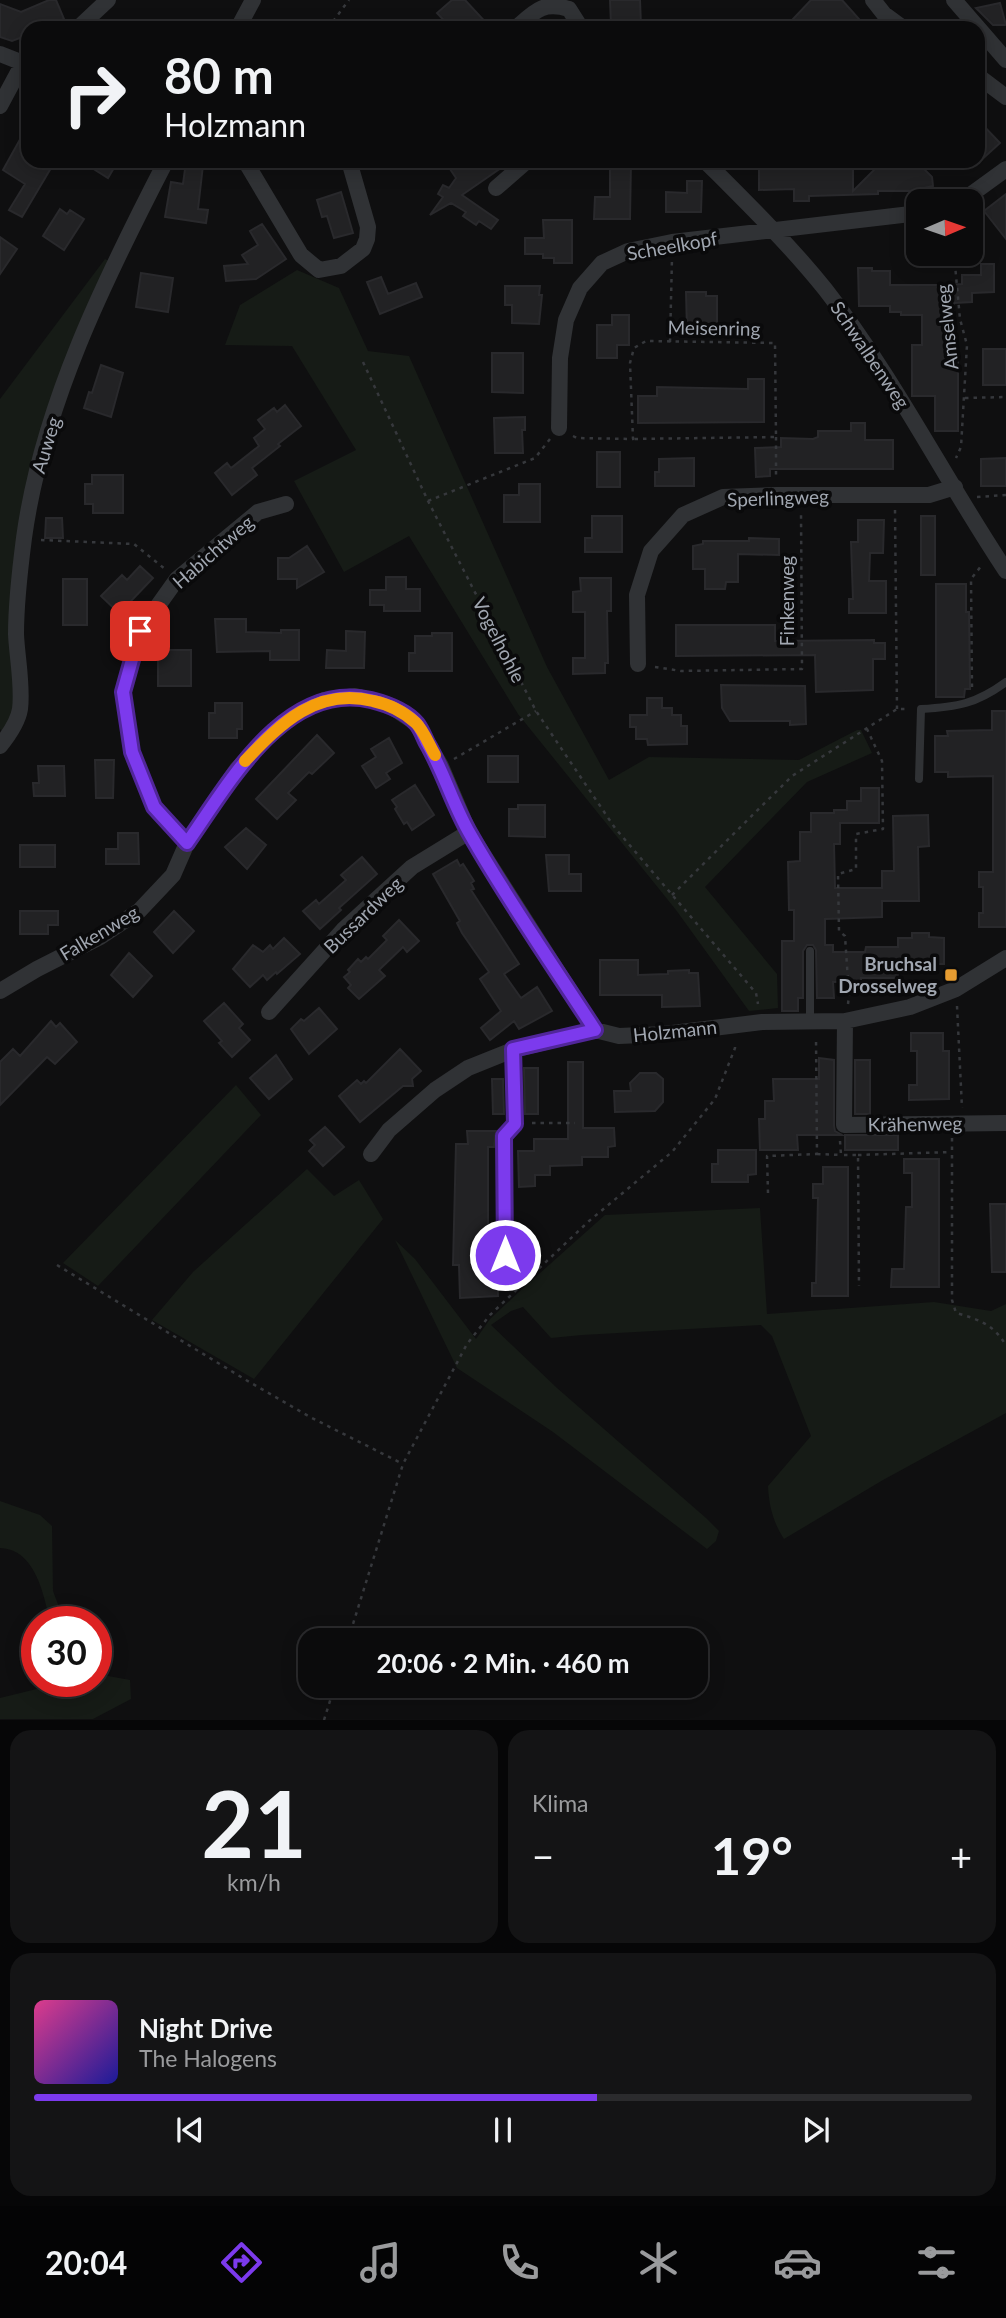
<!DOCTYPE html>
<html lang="de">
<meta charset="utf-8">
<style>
body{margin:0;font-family:Lato,sans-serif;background:#141415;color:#f1f3f6;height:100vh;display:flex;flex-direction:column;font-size:26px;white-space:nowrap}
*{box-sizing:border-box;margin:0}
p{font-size:23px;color:#9a9b9d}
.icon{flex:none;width:38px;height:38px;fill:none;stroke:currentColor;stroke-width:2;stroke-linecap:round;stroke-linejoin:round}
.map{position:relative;height:1720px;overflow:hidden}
.side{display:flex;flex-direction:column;gap:10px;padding:10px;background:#060607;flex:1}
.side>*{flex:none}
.hud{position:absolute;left:21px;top:21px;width:964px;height:147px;border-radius:21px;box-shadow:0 4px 18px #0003,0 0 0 2px #2b2b2d;background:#0b0b0c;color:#f1f3f6;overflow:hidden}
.needle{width:46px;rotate:88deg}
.fabs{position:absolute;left:906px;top:189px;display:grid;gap:14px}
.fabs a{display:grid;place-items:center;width:77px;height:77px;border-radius:14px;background:#0b0b0c;box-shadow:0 4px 18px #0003,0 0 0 2px #2b2b2d;font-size:35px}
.speed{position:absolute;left:21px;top:1606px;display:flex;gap:14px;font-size:35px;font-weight:700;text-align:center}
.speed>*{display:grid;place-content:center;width:91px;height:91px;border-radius:50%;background:#0b0b0c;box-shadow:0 4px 18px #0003,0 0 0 2px #2b2b2d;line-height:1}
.speed .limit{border:10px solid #d22;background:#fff;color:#111}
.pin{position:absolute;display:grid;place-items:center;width:60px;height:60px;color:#fff;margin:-30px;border-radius:14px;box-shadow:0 4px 10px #0006}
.me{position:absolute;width:77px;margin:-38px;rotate:0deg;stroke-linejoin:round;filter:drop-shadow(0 0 5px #0008)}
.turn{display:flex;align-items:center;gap:24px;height:147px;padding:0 28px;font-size:32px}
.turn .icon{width:91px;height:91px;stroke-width:2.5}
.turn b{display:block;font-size:49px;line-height:60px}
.big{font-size:52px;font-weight:700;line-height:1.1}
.side .tile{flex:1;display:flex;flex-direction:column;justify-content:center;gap:10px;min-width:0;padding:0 24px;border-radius:21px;background:#141415}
.side .dial{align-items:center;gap:0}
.dial b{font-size:91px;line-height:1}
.song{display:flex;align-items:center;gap:21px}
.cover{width:84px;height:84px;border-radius:10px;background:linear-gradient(135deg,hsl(330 70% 55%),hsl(240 70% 35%))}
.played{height:7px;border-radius:4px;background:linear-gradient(90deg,#7c3aed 60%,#2b2b2d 60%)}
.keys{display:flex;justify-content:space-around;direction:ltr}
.heat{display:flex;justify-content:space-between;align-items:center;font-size:38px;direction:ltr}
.side .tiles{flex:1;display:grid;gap:10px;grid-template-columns:1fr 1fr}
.tile:last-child{grid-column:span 2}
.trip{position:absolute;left:298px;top:1628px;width:410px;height:70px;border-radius:21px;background:#0b0b0c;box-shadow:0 4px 18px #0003,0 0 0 2px #2b2b2d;font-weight:700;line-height:70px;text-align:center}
.menu{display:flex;height:112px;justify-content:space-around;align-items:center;background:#040405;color:#9a9b9d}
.menu .icon{width:49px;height:49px}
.menu .active{color:#7c3aed}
.menu b{font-size:32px;color:#f1f3f6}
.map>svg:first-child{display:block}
.green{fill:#161b16}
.building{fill:#222224;stroke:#29292c;stroke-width:2}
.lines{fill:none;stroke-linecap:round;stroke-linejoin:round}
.path{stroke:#36383c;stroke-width:2.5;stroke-dasharray:3.5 5;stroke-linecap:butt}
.service{stroke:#303235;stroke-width:8}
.minor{stroke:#303235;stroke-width:16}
.route-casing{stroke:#51269a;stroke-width:18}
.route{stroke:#7c3aed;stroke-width:12}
.slow{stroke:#f59e0b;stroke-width:12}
.poi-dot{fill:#e69c31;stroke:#0a0a0b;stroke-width:2.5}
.labels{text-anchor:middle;stroke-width:7;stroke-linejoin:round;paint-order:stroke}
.street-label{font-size:19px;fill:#a1a7b1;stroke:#0a0a0b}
.poi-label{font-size:19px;font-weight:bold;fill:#a1a7b1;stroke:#0a0a0b;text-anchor:end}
</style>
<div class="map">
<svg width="1006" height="1720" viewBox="0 0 1006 1720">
<rect width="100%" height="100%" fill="#0f0f10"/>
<path class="green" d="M105,259L113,263L70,366L24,539L20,710L8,737L0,729V399Z
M297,270L339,288L368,351L409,356L547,667L609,780L649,757L799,760L857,730H861L872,753L807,782L705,887L777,974L778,1008L749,1011L676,910L518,714L409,536L344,572L294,481L356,450L292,346L225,345L240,305Z
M236,1085L261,1115L98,1286L63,1263Z
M307,1169L334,1196L359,1180L383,1219L254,1379L152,1320L193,1272Z
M760,1208L767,1314L934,1302L991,1311L1006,1304V1413L883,1480L784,1539C773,1522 769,1506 768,1486L811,1436L772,1336L761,1325L582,1335L551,1338L523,1307L511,1311L491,1325L557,1388L706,1518L719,1531L716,1541L707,1549L553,1432L457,1368L395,1240L415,1259L476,1339L490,1319L521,1290L605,1215Z
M0,1501L40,1515L52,1526L53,1591L62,1615L97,1620L102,1644L96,1662V1622H50C44,1594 35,1549 0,1548Z
M96,1667L97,1674L130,1680L131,1699L93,1719H0V1698L65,1682H96Z"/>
<path class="building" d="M49,0H56L64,19L43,28H28V35L12,41L0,37V4L21,12Z
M452,0H465L491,28H451L437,13Z
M610,0H640L641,26L611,24Z
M811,0H842L867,28H802L793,19Z
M1000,3L1006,25H993L976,8Z
M978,120L1000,143L978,163Z
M28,125V161H40L51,168L22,217L9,210L25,184L3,170Z
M81,161H118L108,178Z
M455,161H511L462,195L498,220L491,229L479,221L476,225L463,216L466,212L451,203L430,215L443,197L438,194L443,185L449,188L456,178L448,166Z
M610,161H631L630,219H594L595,197H610Z
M759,161H802V166H836V161H853V191L883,161H916L932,177L933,186L910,191H878V194L809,196V201H794V189L759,190Z
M186,162L203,165L198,209L208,210L206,223L165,217L171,182L183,184Z
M687,181H702L701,212H666V192L687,193Z
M341,192L353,233L334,238L327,216L322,217L317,200Z
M1006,194V239L984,211Z
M60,209L67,214L70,210L84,219L64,250L43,236Z
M543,220H572V263H554V258H543V254H525V238H544Z
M262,224L286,259L256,279L226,281L224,266L248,264L242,255L258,245L250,231Z
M0,237L17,249L0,274Z
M981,264H994V292L972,293V302L954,303V345H958V431H935V396H912V345H922V315H901V312H890V306H859L858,268H872V271H890V285H942L962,284V275H981Z
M141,273L173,278L168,312L136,307Z
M381,277L388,294L416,283L422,297L380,314L367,282Z
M505,286H540L539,295H542L539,324L512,323V305H505Z
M686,292H706V296H717V327L687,330Z
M612,315H629V345H617V358H597V325H612Z
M983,349H1006V385H983Z
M492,353H523V393L492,392Z
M101,365L123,373L111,417L84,408L89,392L92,393Z
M748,379H764V422L638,423V396H657V387L748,389Z
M285,405L301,426L278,444L280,446L252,468L257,475L232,495L215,473L227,463L231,468L259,446L254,438L265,429L258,420L274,408L277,412Z
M525,417V430H522L523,453H495L494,418Z
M851,423H865V440H893V469H770V476L756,477L755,448L781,447V438L813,439L818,437V431H851Z
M597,452H620V487H597Z
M694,458V486H655V472H659V459Z
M1006,458V486H981V459Z
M92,475H123V513H93V504H85V484H92Z
M519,484H540V522H504V495H519Z
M592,516H622V552H585V538H592Z
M921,516H935V575H921Z
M46,518H62L63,538H45Z
M858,520H884L883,553H870L869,581H886V613H849V599H853L851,542H858Z
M749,538L779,539V555L738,554V582H726L725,589H705V569H693V546L703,544V541H749Z
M307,546L324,572L297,588V579H278V558H289Z
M140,566L153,578L131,601L134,604L122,616L101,596L122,575L127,580Z
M386,577H406V589H420V611H384V605H370V590H386Z
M580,578H611V611H607L608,663H605V673L573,674V658H585V612H573V592L581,591Z
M63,579H87V625H63Z
M936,584H966V612H969L970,689H965L964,697H936Z
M215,619H246V632L281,633V630H299V660H270V651L217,652Z
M676,625H775V641L874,640V643H885V659H873V690L816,692L815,655L676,656Z
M346,631L365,632L364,668H326L327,650L346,651Z
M432,633H452V671H409V653H415V636H432Z
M158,650H191V686H158Z
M721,685L805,686L806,724L790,725V721H730L722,708Z
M647,698H662V708H672V715H681V726H687V744L648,745L647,739H636V727H630V715H647Z
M215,703H242V729H237V738H209V713H215Z
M992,711H1006V927H979V913H983V887H979V872H993V776L948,777V772H935V736H948L947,731L992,730Z
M317,735L334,753L312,774L309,772L288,793L296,800L277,819L256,799Z
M389,738L402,763L386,773L390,779L376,788L362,766L376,757L371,749Z
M488,756H518V782H488Z
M95,760H114L113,798H96Z
M38,766H64L65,796H34L33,783H39Z
M415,785L434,815L412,830L407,822L404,824L395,809L397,807L392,800Z
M861,788H879V823H840V844H834L835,888H882V871H894L893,816L928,815L929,846L918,847L919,901H882V917L825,919V945H833V952H865L866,947H898V938H912V933H929V937L944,938V964H907V967H898V978H861V981L833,982L834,998H817L816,950L813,945H807L803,951V998H798V1011H782V941H794V910H789L788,862L800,861V832H811V813H834V810H847V801H861Z
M518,805H545V837L509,836V809H518Z
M246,828L266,845L247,869L225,847Z
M118,833H138L139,864H106V849H118Z
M20,845H55V867H20Z
M546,855H569V874H581V891H549Z
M362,857L377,874L339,908L341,910L320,929L303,911L316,900L319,904L346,880L341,875Z
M457,860L460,866L463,864L474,881L471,883L474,889L471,890L519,964L504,974L521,998L537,987L552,1011L519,1029L514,1021L490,1040L481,1028L501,1011L480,979L489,972L462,933L457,923L460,921L433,874Z
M20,911H58V925H48V934H20Z
M174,911L194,931L173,953L154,932Z
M399,920L419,941L407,952L403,947L379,970L385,976L359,999L348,988L351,985L344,977L350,972L348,970L358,959L361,962L366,957L368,959L387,940L383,936Z
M284,938L300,954L277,974L276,972L267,980L263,975L250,987L233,969L253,945L263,952L270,945L273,949Z
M129,953L152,976L133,997L111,975Z
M600,960H638V975L668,974V971L689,970V973H698L700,1006L662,1007V995H600Z
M224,1003L243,1024L239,1028L250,1040L232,1057L219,1043L222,1041L204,1021Z
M319,1008L337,1029L309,1054L291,1029L301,1019L304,1021Z
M51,1021L56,1027L60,1023L77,1042L55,1064L47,1057L0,1105V1062L13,1049L20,1056Z
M911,1033H943V1051H949V1099L909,1100V1085H917V1051H911Z
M400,1049L421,1071L412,1079L413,1086H403L360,1122L339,1096L357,1080L361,1084L364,1081L366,1083Z
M276,1055L292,1079L269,1099L250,1078Z
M819,1058L834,1060V1126L835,1131L842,1135H797L798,1150H760L759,1119H765V1101H774L773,1079H819Z
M855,1060H870V1114H855Z
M568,1062H583V1128H614L615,1146L608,1147V1157H582V1165L550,1166V1175H535V1186L519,1187L518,1151H534V1139H568Z
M524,1068H538V1114H525Z
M640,1073H656L663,1079V1102L655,1111L615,1112L614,1091H631L630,1083Z
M492,1079H503L504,1114H493Z
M325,1127L344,1147L323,1166L309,1151L315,1145L310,1140Z
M467,1131H496L494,1147H488V1265H497L498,1296L460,1298L459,1265H453L456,1144H468Z
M845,1135H898V1150H845Z
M718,1150H756V1174L748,1175V1182H712V1164H718Z
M904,1159H939V1287H891L892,1269H904L906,1207H912V1173H904Z
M823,1167H848V1296H812V1283H816L818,1198H813V1184H823Z
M990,1204H1006V1272H992Z"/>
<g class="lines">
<path class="path" d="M328,28L349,0
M954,254L960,319L967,345L961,447L956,458
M670,342L672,258
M363,362L428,501L536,711L615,828L756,993L758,1004
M965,398L1006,397
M573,436L577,438L633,439L630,363L634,348L646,341L775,343L776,437L633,439
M776,437V479
M977,497L1006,495
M428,501L535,458L550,439
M895,510L897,709
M41,540L134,544L165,569
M655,667L681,671L802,669L801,511
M972,687L971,579L982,565
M454,759L536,711
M672,895L792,776L897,709H908
M848,1004L849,996L845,936L839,931L838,874L856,869V834L883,829L882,761L867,729
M957,1006L962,1108
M532,1123H575
M952,1138V1300L956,1313C978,1319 995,1325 1006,1346
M840,1141L841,1155H858L859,1286
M817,1154L841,1155
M858,1155L951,1152
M768,1193L767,1156L817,1154L816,1038
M57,1265L246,1380L310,1417L403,1464
M348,1640L403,1464L467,1344L490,1315L589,1221L672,1152L715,1099L735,1048V1042
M324,1720L335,1685"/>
<path class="service" d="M919,779L921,709C957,707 976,704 1006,682
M810,951V1021"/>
<path class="minor" d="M873,0L884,14L903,28
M954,0L1006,60
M78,28L108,0
M238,28L253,0
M516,28C535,11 543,1 569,9L581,28
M0,54L23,63
M978,76L1006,97
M0,106L23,63L28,60
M245,161L301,255L319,270L341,266L363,249L367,239L368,227L349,161
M705,161C746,202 788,243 825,289C894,377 944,478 1006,571
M496,188L527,161
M962,201L1006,169
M559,428L560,358L566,320L580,288L602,263L628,251L672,242L919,213
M638,664L637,595L651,551L683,515L723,497L777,495H929L955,487
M0,746C8,736 18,722 20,709C23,686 17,657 16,634C16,603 20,569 24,538C42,406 105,279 166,161
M187,843L154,807L132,752L123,692L140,631L177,579L258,512L286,504
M0,991L37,969L100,937L139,911L173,875L187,843L237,769L265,740L293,716L324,700L355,696L389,705L416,723L441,766L469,832L595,1030
M269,1012L343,930L412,867L469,832
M845,1021L844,1125L1006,1123
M371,1154L389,1130L435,1090L468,1068L513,1050L595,1030L619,1036L664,1034L762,1022L845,1021L910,1007L956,989L1006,958
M504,1255V1137L515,1124L513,1050"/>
</g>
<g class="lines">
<g class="route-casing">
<path id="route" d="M140,631L123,692L132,752L154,807L187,843C228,785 285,680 371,700C387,704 406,711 417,724C421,729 424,737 427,743C444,772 453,805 470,834C508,901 553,965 595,1030L513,1049L515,1124L504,1136L505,1255"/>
</g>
<use href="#route" class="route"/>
<path class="slow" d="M245,761C281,723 317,687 373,701C388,704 404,712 416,723C424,731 429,745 435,755"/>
</g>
<rect class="poi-dot" x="944" y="968" width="14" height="14" rx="3.5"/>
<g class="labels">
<g class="street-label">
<text transform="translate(672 246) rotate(-10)" y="7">Scheelkopf</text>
<text transform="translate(947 327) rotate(-96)" y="7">Amselweg</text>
<text transform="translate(714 328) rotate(1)" y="7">Meisenring</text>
<text transform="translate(870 355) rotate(56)" y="7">Schwalbenweg</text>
<text transform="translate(46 445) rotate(-73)" y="7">Auweg</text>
<text transform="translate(778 498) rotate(-2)" y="7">Sperlingweg</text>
<text transform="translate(213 552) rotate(-41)" y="7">Habichtweg</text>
<text transform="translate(787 601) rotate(-90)" y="7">Finkenweg</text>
<text transform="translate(499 640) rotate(63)" y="7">Vogelhohle</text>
<text transform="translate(363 915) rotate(-44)" y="7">Bussardweg</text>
<text transform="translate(99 933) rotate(-31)" y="7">Falkenweg</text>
<text transform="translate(675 1031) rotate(-6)" y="7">Holzmann</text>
<text transform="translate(915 1124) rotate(-1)" y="7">Krähenweg</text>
</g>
<g class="poi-label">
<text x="937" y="971">Bruchsal<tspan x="937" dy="22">Drosselweg</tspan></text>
</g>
</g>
</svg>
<div class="fabs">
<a><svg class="needle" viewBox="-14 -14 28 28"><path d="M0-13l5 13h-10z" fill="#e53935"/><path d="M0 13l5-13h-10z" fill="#9a9b9d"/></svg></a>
</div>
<div class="speed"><div class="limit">30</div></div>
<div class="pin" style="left:140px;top:631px;background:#d93025"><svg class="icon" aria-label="arrive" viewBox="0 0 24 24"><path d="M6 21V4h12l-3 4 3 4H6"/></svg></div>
<svg class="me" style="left:505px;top:1255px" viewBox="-20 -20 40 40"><circle r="17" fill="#7c3aed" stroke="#fff" stroke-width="3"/><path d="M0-11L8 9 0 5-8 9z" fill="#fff"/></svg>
<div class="trip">20:06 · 2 Min. · 460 m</div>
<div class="hud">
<div class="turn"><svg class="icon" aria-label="right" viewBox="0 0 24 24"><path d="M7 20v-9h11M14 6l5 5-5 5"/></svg><div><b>80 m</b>Holzmann</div></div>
</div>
</div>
<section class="side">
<div class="tiles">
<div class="tile dial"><b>21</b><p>km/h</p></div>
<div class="tile"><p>Klima</p>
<div class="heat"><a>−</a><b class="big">19°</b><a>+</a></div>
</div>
<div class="tile">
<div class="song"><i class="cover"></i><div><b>Night Drive</b><p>The Halogens</p></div></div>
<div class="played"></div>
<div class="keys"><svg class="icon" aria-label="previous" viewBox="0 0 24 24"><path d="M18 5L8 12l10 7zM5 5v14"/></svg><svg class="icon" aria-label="pause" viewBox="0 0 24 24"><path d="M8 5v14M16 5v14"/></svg><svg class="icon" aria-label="next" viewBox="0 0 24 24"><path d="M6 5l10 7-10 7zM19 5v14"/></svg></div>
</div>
</div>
</section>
<nav class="menu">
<b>20:04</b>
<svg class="icon active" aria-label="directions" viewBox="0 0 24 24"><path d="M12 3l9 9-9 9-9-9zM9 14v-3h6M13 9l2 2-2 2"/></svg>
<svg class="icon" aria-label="music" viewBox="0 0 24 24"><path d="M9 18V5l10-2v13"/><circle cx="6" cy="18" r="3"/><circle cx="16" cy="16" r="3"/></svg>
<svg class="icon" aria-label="phone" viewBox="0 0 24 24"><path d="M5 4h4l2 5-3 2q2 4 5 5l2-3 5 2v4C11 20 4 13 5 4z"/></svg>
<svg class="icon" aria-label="climate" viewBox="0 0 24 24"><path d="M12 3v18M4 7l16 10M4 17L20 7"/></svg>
<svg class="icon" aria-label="car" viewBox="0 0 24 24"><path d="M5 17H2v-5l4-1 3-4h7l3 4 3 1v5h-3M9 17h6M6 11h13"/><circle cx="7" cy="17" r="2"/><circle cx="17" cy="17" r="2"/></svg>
<svg class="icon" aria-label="filters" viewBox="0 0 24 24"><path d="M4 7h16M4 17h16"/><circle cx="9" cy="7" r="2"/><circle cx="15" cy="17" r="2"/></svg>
</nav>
